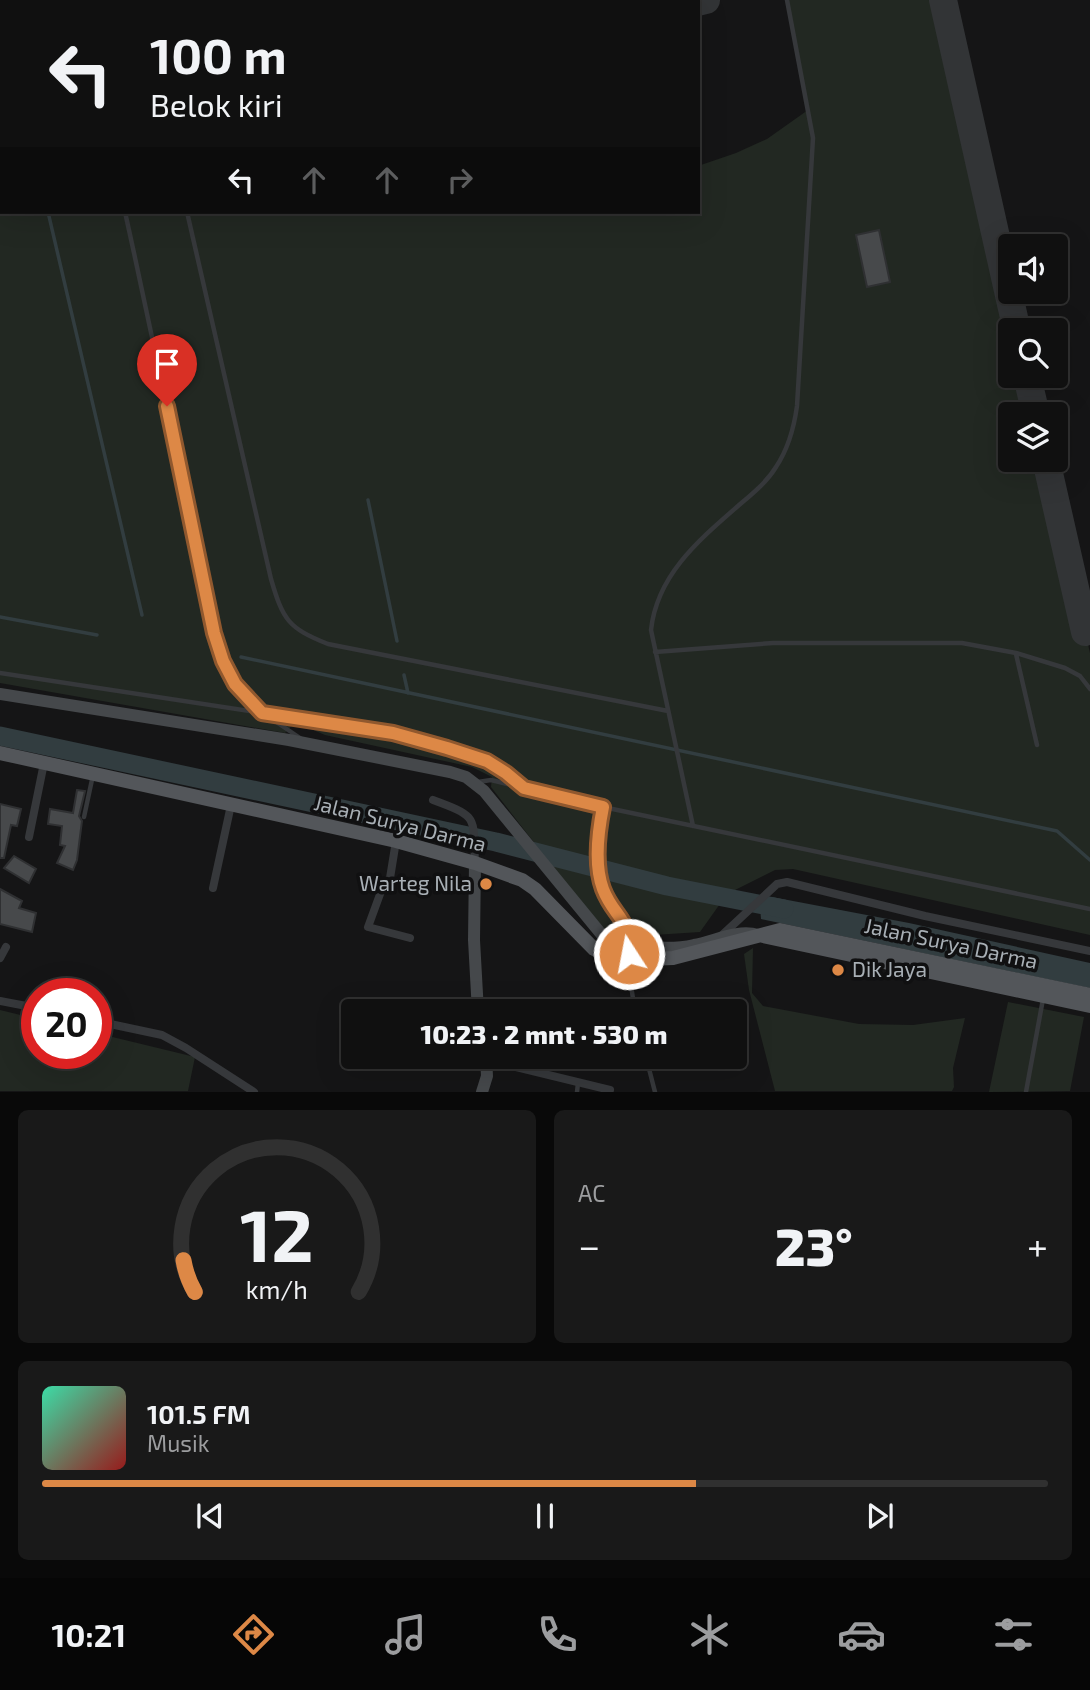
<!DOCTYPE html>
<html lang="id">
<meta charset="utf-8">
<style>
body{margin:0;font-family:"Exo 2",sans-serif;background:#191919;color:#f1f3f6;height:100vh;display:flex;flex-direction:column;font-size:26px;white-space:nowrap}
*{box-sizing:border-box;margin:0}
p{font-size:23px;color:#9c9d9f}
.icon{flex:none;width:38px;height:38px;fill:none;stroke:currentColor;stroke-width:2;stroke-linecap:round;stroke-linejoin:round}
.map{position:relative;height:1092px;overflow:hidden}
.details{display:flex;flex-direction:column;gap:18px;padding:18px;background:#090909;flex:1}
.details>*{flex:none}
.banner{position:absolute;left:0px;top:0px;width:700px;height:214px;box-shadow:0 7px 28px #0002,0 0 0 2px #303030;background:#101010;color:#f1f3f6;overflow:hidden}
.buttons{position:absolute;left:998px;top:234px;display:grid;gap:14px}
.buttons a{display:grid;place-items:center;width:70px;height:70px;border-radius:7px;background:#101010;box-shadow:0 7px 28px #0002,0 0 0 2px #303030;font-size:35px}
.speed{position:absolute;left:21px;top:978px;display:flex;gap:14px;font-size:35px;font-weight:700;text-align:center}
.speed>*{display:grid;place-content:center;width:91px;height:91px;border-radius:50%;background:#101010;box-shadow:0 7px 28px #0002,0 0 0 2px #303030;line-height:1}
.speed .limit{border:10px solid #d22;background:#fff;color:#111}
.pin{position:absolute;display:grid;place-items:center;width:60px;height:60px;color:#fff;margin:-72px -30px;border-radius:50% 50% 50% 0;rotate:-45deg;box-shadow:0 0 7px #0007}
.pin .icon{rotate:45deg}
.me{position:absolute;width:77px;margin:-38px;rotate:349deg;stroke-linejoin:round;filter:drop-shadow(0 0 5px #0008)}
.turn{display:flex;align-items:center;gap:24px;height:147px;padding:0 35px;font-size:32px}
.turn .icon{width:91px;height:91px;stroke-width:2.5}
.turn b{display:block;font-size:49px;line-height:60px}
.lanes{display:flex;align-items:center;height:66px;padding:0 35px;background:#0003;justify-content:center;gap:35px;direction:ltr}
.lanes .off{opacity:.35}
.big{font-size:52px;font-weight:800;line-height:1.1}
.details .card{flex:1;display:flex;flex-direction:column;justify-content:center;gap:10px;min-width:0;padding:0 24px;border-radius:10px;background:#191919}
.details .dial{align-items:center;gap:0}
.dial svg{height:182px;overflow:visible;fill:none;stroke:#303030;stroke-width:7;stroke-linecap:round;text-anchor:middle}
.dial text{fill:#f1f3f6;stroke:none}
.song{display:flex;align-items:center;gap:21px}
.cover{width:84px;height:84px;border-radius:10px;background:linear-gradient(135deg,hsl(160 70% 55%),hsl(0 70% 35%))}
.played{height:7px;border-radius:4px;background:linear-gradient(90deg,#dd8846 65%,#303030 65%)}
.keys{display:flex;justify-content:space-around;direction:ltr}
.heat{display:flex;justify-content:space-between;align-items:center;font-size:38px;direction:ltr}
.details .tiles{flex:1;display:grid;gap:18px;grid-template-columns:1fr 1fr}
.card:last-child{grid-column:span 2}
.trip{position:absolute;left:341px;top:999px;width:406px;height:70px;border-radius:7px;background:#101010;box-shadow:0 7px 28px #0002,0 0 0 2px #303030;font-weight:800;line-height:70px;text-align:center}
.menu{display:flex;height:112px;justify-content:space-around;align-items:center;background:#060606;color:#9c9d9f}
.menu .icon{width:49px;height:49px}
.menu .active{color:#dd8846}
.menu b{font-size:32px;color:#f1f3f6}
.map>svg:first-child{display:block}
.green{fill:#222822}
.water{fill:#323d40}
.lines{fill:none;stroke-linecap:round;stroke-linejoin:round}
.stream{stroke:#323d40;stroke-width:3.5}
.river{stroke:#323d40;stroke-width:19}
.taxiway{stroke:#323436;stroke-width:28}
.building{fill:#47494b;stroke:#2f3032;stroke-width:2}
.lane{stroke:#36383b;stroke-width:4.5}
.street{stroke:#36383b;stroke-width:8}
.secondary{stroke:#45484b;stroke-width:12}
.primary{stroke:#53565a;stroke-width:14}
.lane-bridge{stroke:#36383b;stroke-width:4.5}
.route-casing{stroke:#90582e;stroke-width:18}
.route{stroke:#dd8846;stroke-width:12}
.poi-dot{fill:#dd8846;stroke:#101011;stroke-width:2.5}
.labels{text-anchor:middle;stroke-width:7;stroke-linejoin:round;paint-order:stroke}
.street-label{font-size:21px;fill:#a8afb5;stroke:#101011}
.poi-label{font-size:21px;fill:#a8afb5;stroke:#101011;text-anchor:end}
</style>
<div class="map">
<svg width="1090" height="1092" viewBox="0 0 1090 1092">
<rect width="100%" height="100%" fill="#151516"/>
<path class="green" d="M0,0L400,2H2V212H698V166L736,153L767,139L808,110L787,0H941L1017,331H1010V376H1027L1036,415H1010V460H1046L1090,653V935L793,869L775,870L727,894L700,932L623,937L606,935L491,787L492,777L472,767L325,735L295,722L285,733L0,683Z
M753,948L752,993L763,1006L859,1024L913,1025L965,1018L953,1068L954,1087L952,1091H775L749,990L744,954Z
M1008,1002L1084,1017L1070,1091L989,1092Z
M0,1010L37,1019V1054H96V1033L195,1057L188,1091H0Z"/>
<path class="water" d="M772,897L909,923L1090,963V988L761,919L760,906Z"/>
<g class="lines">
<path class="stream" d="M0,2L2,9
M48,212L142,615
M368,500L397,641
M0,617L97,635
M241,657L1057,831L1090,860
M404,675L408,693"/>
<path class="river" d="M0,736L496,842L667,886L784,909"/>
<path class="taxiway" d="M565,0L568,2
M943,0L1017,331
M698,2L706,0
M1027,376L1036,415
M1046,460L1085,632"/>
</g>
<path class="building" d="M879,230L890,282L867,287L856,235Z
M77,790L85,791L79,816L82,821L77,860L73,870L57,863L65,846L60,845L62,826L48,824L50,809L73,813Z
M0,804L21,809L17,826L11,825L4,858H0Z
M14,856L36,869L29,883L4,868Z
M0,889L22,901L19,908L36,913L32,932L0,924Z"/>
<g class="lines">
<path class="lane" d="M76,0V2
M138,0L139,2
M125,212C146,307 166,402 185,497C195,547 203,618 224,663C230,676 250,706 262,713C272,718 308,720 320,722C390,733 469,740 524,788
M187,212L271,579C283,620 288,628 328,644L668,711
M655,652L773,643H962L1016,653L1065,668L1080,676L1090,689
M1016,654L1037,745
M0,673L263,713L300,738
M478,782L491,780L603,807L1090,909
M603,807C598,830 594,866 603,888C609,905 623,919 630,935
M84,817L93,775
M693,826L651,630C657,575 699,540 738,506C752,494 767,482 776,467C788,449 794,428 797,406L813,138L787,0
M629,972L635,1012
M646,1057L655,1092
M577,1092L578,1083
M1026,1092L1043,999"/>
<path class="street" d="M433,800C479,817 473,816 475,863
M29,837L44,763
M396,841L390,878L383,886L368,927L410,938
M213,888L231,805
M720,937L777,884L787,882L925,916L1090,951
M0,958L6,947
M0,1001L37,1008
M96,1021L162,1035L186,1048L254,1092
M487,1060L610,1090"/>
<path class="secondary" d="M0,694L289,740L450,772L466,777L484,791L602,935C626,947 668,951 694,945C715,941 738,929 758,935
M475,863L474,940L478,1012
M482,1092L487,1076L486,1057"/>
<path class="primary" d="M0,753L396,841L475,863L522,880L535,889L594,949L610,958L624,960L673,958L780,930L1090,995
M763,936L1090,1006"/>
<path class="lane-bridge" d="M629,972L630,935"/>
</g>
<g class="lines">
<g class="route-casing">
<path id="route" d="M167,406L214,633L223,661L235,684L262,713L393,733L447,748L487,761L506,773L524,788L603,807C598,832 594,865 603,889C614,918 631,917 629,954"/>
</g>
<use href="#route" class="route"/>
</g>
<g class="poi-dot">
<circle cx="486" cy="884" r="7"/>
<circle cx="838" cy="970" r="7"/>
</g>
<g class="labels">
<g class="street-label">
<text transform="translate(400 824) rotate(14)" y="7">Jalan Surya Darma</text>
<text transform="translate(951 944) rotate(12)" y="7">Jalan Surya Darma</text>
</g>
<g class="poi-label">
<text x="472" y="891">Warteg Nila</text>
<text x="852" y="977" text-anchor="start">Dik Jaya</text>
</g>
</g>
</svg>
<div class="buttons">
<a><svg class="icon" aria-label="sound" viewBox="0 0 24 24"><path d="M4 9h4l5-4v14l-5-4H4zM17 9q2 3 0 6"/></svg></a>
<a><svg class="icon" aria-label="search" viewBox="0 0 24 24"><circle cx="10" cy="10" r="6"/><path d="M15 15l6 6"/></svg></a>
<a><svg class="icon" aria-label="layers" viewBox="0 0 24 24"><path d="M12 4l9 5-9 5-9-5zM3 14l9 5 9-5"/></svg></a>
</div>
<div class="speed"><div class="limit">20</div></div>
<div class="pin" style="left:167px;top:406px;background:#d93025"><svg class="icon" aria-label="arrive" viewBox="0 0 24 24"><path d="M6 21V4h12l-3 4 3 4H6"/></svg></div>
<svg class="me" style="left:629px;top:954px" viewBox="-20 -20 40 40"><circle r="17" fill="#dd8846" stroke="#fff" stroke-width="3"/><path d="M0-11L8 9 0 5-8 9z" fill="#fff"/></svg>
<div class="trip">10:23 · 2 mnt · 530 m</div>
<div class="banner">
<div class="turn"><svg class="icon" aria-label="left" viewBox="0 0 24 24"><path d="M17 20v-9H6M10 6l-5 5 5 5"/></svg><div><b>100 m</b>Belok kiri</div></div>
<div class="lanes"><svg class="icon" aria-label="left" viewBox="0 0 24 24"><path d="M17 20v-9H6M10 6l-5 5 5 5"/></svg><svg class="icon off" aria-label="ahead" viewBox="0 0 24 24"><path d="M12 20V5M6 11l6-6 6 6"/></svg><svg class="icon off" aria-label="ahead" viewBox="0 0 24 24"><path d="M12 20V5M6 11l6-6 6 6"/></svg><svg class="icon off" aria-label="right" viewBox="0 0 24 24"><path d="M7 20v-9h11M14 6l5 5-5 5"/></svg></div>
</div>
</div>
<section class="details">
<div class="tiles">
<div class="card dial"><svg viewBox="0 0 100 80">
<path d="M14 69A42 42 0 1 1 86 69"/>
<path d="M14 69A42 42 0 0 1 9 55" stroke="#dd8846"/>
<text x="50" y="56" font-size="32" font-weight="700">12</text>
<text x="50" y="72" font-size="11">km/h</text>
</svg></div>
<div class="card"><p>AC</p>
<div class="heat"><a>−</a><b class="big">23°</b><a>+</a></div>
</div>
<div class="card">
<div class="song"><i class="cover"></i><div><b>101.5 FM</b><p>Musik</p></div></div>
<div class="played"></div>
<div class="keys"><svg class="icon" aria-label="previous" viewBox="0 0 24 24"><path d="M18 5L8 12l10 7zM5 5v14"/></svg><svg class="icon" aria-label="pause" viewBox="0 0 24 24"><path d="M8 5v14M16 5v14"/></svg><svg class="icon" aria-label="next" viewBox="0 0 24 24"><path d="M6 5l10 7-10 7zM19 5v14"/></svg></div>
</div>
</div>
</section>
<nav class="menu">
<b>10:21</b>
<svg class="icon active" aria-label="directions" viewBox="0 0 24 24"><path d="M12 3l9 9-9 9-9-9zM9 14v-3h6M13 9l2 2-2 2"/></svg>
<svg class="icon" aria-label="music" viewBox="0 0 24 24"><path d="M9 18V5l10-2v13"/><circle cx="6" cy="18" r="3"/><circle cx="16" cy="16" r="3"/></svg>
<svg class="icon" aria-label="phone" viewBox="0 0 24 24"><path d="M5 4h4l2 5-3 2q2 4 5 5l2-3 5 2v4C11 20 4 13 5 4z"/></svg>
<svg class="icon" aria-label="climate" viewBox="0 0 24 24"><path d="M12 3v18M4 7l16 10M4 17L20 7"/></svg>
<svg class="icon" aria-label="car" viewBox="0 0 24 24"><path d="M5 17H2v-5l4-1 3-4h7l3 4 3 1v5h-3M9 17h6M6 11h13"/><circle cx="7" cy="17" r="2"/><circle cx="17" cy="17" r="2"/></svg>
<svg class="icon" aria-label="filters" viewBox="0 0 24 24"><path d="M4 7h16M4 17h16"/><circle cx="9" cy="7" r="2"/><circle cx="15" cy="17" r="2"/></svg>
</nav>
